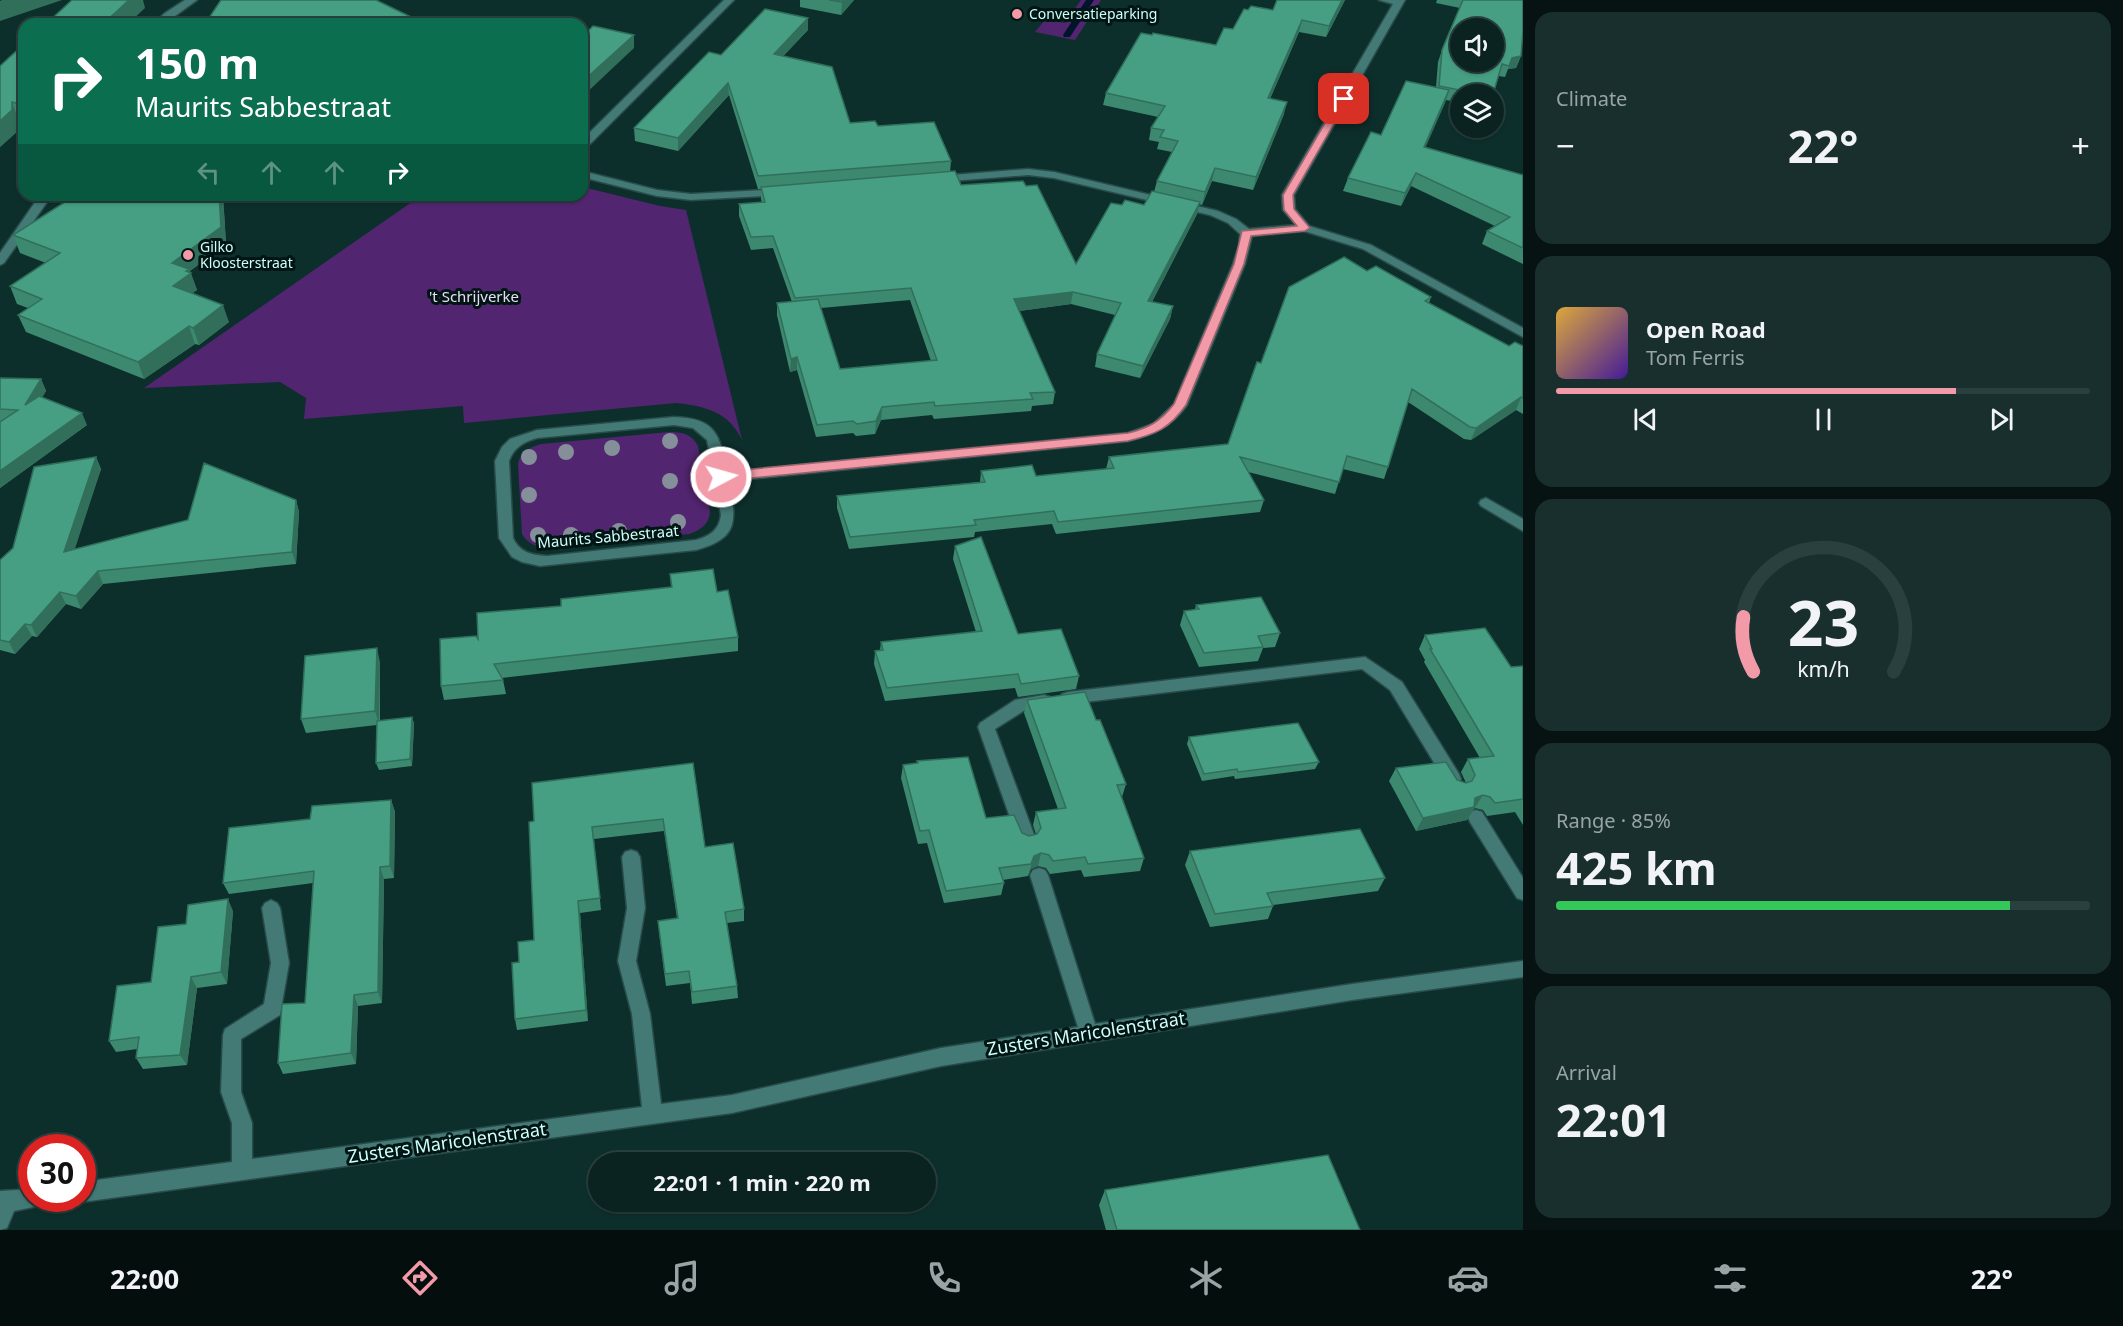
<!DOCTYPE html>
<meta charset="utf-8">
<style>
body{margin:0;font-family:"Noto Sans",sans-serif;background:#182f2e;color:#f1f3f6;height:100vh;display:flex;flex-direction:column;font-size:22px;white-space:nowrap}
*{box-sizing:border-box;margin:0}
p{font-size:20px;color:#99a4a5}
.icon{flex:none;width:33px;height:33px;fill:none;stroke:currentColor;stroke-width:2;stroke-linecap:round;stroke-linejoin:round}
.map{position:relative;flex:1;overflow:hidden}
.sheet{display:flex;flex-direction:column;gap:12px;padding:12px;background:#061312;width:600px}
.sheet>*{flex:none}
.guide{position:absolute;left:18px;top:18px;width:570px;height:183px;border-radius:18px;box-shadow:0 2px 4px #0004,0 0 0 2px #2a403f;background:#0b6e4f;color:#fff;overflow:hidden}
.buttons{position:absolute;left:1450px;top:18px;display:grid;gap:12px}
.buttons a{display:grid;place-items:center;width:54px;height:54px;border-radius:50%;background:#0a2321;box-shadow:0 2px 4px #0004,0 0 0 2px #2a403f;font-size:30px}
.speed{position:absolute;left:18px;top:1134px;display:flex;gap:12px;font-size:30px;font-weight:700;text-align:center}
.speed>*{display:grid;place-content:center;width:78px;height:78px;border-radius:50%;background:#0a2321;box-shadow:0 2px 4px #0004,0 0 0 2px #2a403f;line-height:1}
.speed .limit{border:9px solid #d22;background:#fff;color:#111}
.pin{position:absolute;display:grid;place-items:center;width:51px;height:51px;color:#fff;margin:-26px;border-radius:12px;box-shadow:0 3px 9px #0006}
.me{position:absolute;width:66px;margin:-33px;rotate:84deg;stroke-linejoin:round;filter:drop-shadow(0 0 4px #0008)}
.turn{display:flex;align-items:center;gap:21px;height:126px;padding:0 18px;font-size:27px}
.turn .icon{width:78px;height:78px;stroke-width:2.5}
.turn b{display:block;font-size:42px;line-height:51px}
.lanes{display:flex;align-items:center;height:57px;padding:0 18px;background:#0003;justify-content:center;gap:30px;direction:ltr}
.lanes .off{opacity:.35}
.big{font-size:45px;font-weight:700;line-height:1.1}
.sheet .widget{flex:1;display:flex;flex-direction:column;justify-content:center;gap:9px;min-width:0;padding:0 21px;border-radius:18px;background:#182f2e}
.sheet .dial{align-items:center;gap:0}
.dial svg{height:156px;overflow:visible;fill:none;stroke:#2a403f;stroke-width:7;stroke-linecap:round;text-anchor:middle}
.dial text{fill:#f1f3f6;stroke:none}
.song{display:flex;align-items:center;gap:18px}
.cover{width:72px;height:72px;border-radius:9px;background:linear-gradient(135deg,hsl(40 70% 55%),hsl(260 70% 35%))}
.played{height:6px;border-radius:3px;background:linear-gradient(90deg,#f39aa9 75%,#2a403f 75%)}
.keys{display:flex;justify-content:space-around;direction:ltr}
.heat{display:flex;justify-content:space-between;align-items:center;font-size:33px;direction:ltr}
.charge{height:9px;border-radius:4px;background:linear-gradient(90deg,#34c759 85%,#2a403f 0)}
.trip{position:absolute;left:588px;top:1152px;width:348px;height:60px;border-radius:30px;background:#0a2321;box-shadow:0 2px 4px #0004,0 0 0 2px #2a403f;font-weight:700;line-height:60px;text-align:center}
.tab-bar{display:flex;height:96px;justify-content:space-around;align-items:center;background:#040e0d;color:#99a4a5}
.tab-bar .icon{width:42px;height:42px}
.tab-bar .active{color:#f39aa9}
.tab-bar b{font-size:27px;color:#f1f3f6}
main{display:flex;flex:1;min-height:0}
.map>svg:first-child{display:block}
.green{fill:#522570}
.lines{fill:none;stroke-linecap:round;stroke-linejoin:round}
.stream{fill:#00152b;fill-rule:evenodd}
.street-casing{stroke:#284c49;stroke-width:3}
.street{fill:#437a76;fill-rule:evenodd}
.tree{fill:#858f99}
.wall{fill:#3c8970;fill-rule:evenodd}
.shaded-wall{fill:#316f5b}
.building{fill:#469f82;stroke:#316f5b;stroke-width:1.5;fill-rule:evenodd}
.route{fill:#f39aa9;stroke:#9e646e;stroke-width:1.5}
.poi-dot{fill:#f39aa9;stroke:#011514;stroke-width:2}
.labels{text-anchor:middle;stroke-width:6;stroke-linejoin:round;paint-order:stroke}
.far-poi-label{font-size:14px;fill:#cffffa;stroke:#011514;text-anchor:start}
.park-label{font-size:15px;fill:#e8ddf3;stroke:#011514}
.street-label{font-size:15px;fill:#cffffa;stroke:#011514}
.near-street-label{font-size:18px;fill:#cffffa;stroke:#011514}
</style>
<main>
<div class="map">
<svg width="1523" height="1230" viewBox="0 0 1523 1230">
<rect width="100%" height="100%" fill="#0d2f2c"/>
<path class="green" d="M1081,0H1101L1075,40L1035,32L1045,20L1065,23Z
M587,188L660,206L686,210L742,440C729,412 705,406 676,403L464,423L463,406L304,419L306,398L280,382L144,388L422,195H558L576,200Z
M669,432C682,432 692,434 698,446L710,512C709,525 700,530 689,534L551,548C539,547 529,546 522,534L518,465C520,451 529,448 541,444Z"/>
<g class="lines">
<path class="stream" d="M1086,0H1094L1070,37H1064L1063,35Z"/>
<g class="street-casing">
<path id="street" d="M185,0H197L164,24H153L165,13Z
M724,0H734L586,148L582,149V140Z
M1379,0H1405L1294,195L1295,209L1309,226L1371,245L1523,328V337L1363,249L1304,231L1252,236L1245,264L1187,405C1171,427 1153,435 1128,441L729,481C736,520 740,538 696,550L540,566L522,562L512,557L499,538L495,461L502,447L510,439L537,430L674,417C716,418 720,435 727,472L1128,433L1153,424L1174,404L1233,264L1239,246L1240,234L1228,223L1210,215L1054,178L1028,175L939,182L933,179L939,176L1028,169L1054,172L1218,211L1236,219L1249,229L1296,225L1283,210L1282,195L1393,4ZM674,425L693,428L707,440L721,515C719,530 710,536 696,540L547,556C532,555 520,553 513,538L509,461C514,447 524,442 537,438Z
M582,171L657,190L691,194L780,189L786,192L780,195L691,200L657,196L582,177Z
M40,195H52L4,263L0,265V253Z
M1486,498L1523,519V531L1481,506L1479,503L1481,500Z
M1365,657L1402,682L1459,774L1461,779L1459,784L1453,786L1447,784L1390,690L1362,669L1068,704L1062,702L1060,698L1062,694L1068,692Z
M1044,695L1050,697L1052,701L1050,705L1025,710L995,729L1036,840L1033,845L1027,847L1021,845L1018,840L978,727L980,723L1015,700Z
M1476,810L1482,812L1523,878V900L1517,898L1470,822L1468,817L1470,812Z
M631,850L637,852L640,857L645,908L636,961L650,1014L661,1104L732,1095L941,1048L1078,1027L1030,875L1033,870L1039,868L1045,870L1048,875L1095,1024L1352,984L1523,961V977L1352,1000L941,1066L732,1113L82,1202L75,1199L82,1198V1182L232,1162V1123L221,1092L223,1035L225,1029L264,1004L271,963L262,908L265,903L271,900L277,903L280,908L289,963L280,1015L241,1039V1092L252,1123V1159L642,1107L632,1014L618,961L627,908L622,857L625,852Z
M32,1189V1198H46L43,1205L14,1211L7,1228L0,1230V1191Z"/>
</g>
<use href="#street" class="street"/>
</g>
<g class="tree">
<circle cx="670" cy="441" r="8"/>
<circle cx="612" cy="448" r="8"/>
<circle cx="566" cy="452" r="8"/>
<circle cx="529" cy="457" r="8"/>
<circle cx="670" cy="481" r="8"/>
<circle cx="529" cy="495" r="8"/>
<circle cx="678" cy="522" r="8"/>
<circle cx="619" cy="531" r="8"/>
<circle cx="538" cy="535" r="8"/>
<circle cx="571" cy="535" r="8"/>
</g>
<path class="wall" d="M800,0H854L841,15L800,7Z
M1277,0H1345L1326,37L1299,32L1270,99L1284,114L1253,190L1212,181L1202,205L1199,204L1197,214L1152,302L1173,306L1170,319L1140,378L1095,367L1097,354L1115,315L1071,304L1019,311L1055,392L1053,404L1032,406L1031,411L934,419L932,415L881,420L875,434L856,436L853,433L816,437L797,370L790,372L777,315V303L792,302L773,248L751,250L739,216V204L762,203L761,199V189H758L729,95L678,151L635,141L634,128L721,55L808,30L783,56L850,123L878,126L951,161L950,172L961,185L1076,264L1122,205H1144L1154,192L1157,181L1172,152L1157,149L1159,142L1149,140L1151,128L1158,117L1103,105L1106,93L1216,45L1233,29L1248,10H1273ZM910,300L931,361L840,369L821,308Z
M1437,0H1523L1521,56L1516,68L1508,69L1505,77L1499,76L1493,94H1461V103L1446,100L1425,147L1523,175V264L1482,244L1487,231L1495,226L1411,186L1401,206L1343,191L1348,178L1381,135L1436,87L1438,62L1442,50L1460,8L1436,3Z
M24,44V122L19,121L20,129L0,147Z
M76,195H223L226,244L190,271L197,290L192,293L229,322L199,345L195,344L144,379L26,332L18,315L28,308L17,304L10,286L46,263L20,253L13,235Z
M1367,271L1431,297L1429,303L1509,346H1523V414L1516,410L1471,440L1464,439L1408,402L1388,467L1384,479L1343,469L1335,494L1248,472L1264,500L1260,512L1056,534L1052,524L975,532L974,537L849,549L837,508V496L980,482L981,471L1036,476L1106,469L1109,457L1228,444L1261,363Z
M0,378L41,379L46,391L42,397L87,425L0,488V422L1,421H0Z
M96,457L101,469L74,549L296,500L299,512L296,564L103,584L81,609L66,604L37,637L32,636L15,654L0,650V560L13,548Z
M955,546L1018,634L1079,676L1076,689L1018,697L1015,688L885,701L874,664L875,651L880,650L881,642L976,632L953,559Z
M670,574L717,592L738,637V651L502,678L503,680L506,694L444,700L441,686L561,606L671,587Z
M1196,605L1280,633L1275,647L1263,648L1258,661L1199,667L1180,625L1184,611L1195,610Z
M1425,635L1511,667L1523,666V825L1515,812L1487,816L1483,810L1475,808L1474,809L1467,820L1416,831L1389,781L1396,768L1457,780L1466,783L1461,772L1468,759L1480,758L1424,662L1425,660L1419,649Z
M380,662V721L412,717L414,724L412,766L379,770L376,763L377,725L306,733L301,719Z
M1027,700L1096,720L1126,784L1122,797L1144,858L1140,871L1084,877L1081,870L1050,874L1046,868L1038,866L1031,869L1028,876L1003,880L1004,883L1001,895L944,903L927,843L918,844L901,778L903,765L917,763V761L986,818L1029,836L1036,834L1033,825L1036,812L1058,809L1024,713Z
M1189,737L1319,762L1315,769L1235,779L1234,776L1202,781L1187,744Z
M693,763L705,847L744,909V921L727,923L737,986L738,998L692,1004L690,983L666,986L659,932L677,918L664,831L594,839L601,910L580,913L588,1021L517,1030L515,1019L519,962L534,940V821Z
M391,800L395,812L394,878L384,879L382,1003L358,1006L356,1064L283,1074L278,1063L305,1003L313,883L229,894L223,883L310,819Z
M1190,851L1385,878L1378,891L1273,905V906L1268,919L1210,927L1185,865Z
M233,911L227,984L197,988L187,1065L143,1069L136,1058L137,1049L116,1052L109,1041L151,982L186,924Z
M1105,1190L1360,1230H1106L1099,1205Z"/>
<path class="shaded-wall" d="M2,0H62L0,21V1Z
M129,0H143L145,8L128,24H103Z
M844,0H854L841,15L842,2Z
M1342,0H1345L1326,37L1329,26Z
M411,17L413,24H396Z
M808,18V30L774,66V54Z
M1302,20L1299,32L1265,110L1268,98Z
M634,35V48L582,97V82Z
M1521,56L1516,68L1508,69L1512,58Z
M728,83L729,95L678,151V138Z
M1449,90L1445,103L1420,160L1424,147Z
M24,99V118L19,104Z
M12,102L19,121L20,129L0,147V121Z
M1287,102L1284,114L1253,190L1256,177Z
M1215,168L1212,181L1202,205L1205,192Z
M1416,173L1411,186L1401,206L1405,193Z
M219,195H223L226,244L190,271L197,290L179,303L173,286L172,263Z
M1200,202L1197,214L1146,313L1148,301Z
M1073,292L1071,304L1012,312L1014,299Z
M223,305L229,322L199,345L193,328Z
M1173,306L1170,319L1140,378L1143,366Z
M189,326L195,344L144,379L138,362Z
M797,357V370L790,372L791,359Z
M41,379L46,391L31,417L25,405Z
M1521,397L1516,410L1471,440L1476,428Z
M882,407L881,420L875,434L876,421Z
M82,413L87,425L0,488V471Z
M96,457L101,469L70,564L64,552Z
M296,500L299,512L296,564L292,552Z
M98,571L103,584L81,609L76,596Z
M60,592L66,604L37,637L31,625Z
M25,624L32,636L15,654L9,642Z
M377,648L380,662L379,724L375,711Z
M412,717L414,724L412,766L410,759Z
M1483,795L1467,820L1416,831L1423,818Z
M391,800L395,812L394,878L390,866Z
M1041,853L1038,866L1031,869L1028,876L1034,856Z
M380,867L384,879L382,1003L378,992Z
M228,899L233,911L227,984L221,972Z
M578,901L580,913L588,1021L586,1010Z
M191,977L197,988L187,1065L180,1055Z
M354,995L358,1006L356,1064L351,1053Z"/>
<path class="building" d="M72,0H129L103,24H46Z
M221,0H376L411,17L396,24H205Z
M829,0H844L842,2Z
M1277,0H1342L1329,26L1302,20L1268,98L1287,102L1256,177L1215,168L1205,192L1157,181L1178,141L1160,137L1164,130L1151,128L1165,106L1106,93L1141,33L1152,35L1153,33L1216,45L1224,28L1233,29L1244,9L1248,10L1251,6L1273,10Z
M1463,0H1523V30L1521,56L1512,58L1509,66L1502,64L1493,94H1480L1439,86L1442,50ZM1461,28H1494V62H1461Z
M765,9L808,18L774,54L832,67L850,123L875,121L878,126L934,122L951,161L758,176L728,83L678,138L634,128L709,52L721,55Z
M593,26L634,35L582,82V37Z
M24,44V99L19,104L12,102V110L0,121V66Z
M1406,81L1449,90L1424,147L1523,175V248L1487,231L1510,217L1416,173L1405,193L1348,178L1371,132L1381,135Z
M955,171L961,185L1023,181L1026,186L1037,185L1076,264L1111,203L1122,205L1125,200L1144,205L1152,191L1200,202L1148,301L1173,306L1143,366L1097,354L1121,303L1073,292L1014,299L1055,392L1030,393L1033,399L935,406L934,402L882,407L876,421L857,424L853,421L817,425L797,357L791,359L777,303L818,299L840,369L937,360L911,288L795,298L773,236L751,237L739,204L765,202L761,187Z
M76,195H219L221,227L172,263L189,269L186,271L191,273L173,286L223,305L193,328L189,326L138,362L18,315L42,299L10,286L60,253L13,235Z
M1344,257L1367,271L1376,266L1431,297L1425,301L1509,346L1515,342L1523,346V398L1521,397L1476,428L1470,427L1412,389L1388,467L1347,456L1339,482L1240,457L1264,500L1058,522L1054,511L974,520L976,525L850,537L837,496L985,482L981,471L1032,465L1036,476L1114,468L1109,457L1228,444L1257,362L1261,363L1289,287Z
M0,378L41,379L25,405L39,396L82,413L0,471V422L18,410L0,409Z
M96,457L64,552L188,520L204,463L296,500L292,552L98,571L76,596L60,592L31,625L25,624L9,642L0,640V560L13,548L34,467Z
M981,537L1018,634L1061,629L1079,676L1021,684L1018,674L887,688L875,651L883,650L881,642L982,631L955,546Z
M713,569L717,592L728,590L738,637L494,664L503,680L441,686L440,639L476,636L478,639L477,613L561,606V599L672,587L670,574Z
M1261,597L1280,633L1258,636L1263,647L1204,653L1184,611L1199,609L1196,605Z
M1485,628L1511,667L1523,666V799L1495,803L1490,797L1483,795L1475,798L1474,807L1423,818L1396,768L1446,762L1457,780L1466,783L1472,781L1475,775L1468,759L1494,756L1430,649H1432L1425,635Z
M377,648L375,711L301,719L305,656Z
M1085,692L1096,720H1100L1126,784L1117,785L1144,858L1088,864L1085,857L1053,861L1049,855L1041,853L1034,856L1031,864L999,868L1004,883L946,891L929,830L920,831L903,765L918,763L917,761L968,757L986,818L1014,815L1022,833L1029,836L1037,834L1041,828L1036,812L1066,808L1027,700Z
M412,717L410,759L376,763L377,721Z
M1298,723L1319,762L1238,772L1237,769L1204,774L1189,737Z
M693,763L705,847L733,843L744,909L725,912L737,986L692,992L689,971L665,974L658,921L678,918L663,819L592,827L600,898L578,901L586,1010L515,1019L512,963L519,962L518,942L534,940L529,822L534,821L532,783Z
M391,800L390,866L380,867L378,992L354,995L351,1053L278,1063L282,1004L305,1003L314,871L223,883L229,828L310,819L312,806Z
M1360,829L1385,878L1267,893L1273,906L1215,914L1190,851Z
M228,899L221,972L191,977L180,1055L136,1058L139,1037L109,1041L117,986L151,982L158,927L186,924L188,905Z
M1328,1155L1360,1230H1117L1105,1190Z"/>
<path class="route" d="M1344,96L1348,99L1293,195L1294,209L1310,228L1305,231L1251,236L1244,264L1186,405C1169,429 1156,434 1128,441L721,481L715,477L721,472L1128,433C1149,428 1161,421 1174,404L1234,264L1242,231L1297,226L1284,210L1283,195L1339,99Z"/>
<g class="poi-dot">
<circle cx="1017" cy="14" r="6"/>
<circle cx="188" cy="255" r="6"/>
</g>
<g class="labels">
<g class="far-poi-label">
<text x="1029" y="19">Conversatieparking</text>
<text x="200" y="252">Gilko<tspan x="200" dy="16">Kloosterstraat</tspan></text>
</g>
<g class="park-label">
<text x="474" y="302">'t Schrijverke</text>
</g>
<g class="street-label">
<text transform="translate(608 537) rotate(-5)" y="5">Maurits Sabbestraat</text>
</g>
<g class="near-street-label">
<text transform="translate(1086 1034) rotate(-9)" y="6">Zusters Maricolenstraat</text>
<text transform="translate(447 1143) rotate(-8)" y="6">Zusters Maricolenstraat</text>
</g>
</g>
</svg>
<div class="buttons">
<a><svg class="icon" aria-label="sound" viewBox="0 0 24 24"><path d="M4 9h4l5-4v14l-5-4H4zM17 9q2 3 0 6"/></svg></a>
<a><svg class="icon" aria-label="layers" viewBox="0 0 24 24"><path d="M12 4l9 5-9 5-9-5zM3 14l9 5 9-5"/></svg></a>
</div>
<div class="speed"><div class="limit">30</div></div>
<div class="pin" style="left:1344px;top:99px;background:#d93025"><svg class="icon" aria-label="arrive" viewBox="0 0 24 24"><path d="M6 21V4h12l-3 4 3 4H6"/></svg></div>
<svg class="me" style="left:721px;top:477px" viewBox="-20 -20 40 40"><circle r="17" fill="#f39aa9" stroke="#fff" stroke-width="3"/><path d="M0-11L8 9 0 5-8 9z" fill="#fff"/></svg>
<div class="trip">22:01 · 1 min · 220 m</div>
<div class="guide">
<div class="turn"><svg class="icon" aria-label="right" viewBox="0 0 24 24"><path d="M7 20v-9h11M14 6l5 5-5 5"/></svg><div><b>150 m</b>Maurits Sabbestraat</div></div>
<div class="lanes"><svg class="icon off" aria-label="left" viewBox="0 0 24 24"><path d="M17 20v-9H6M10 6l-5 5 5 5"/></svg><svg class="icon off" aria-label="ahead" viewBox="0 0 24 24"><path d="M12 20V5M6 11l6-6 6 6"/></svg><svg class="icon off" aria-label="ahead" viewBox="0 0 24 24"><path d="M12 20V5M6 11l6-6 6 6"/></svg><svg class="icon" aria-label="right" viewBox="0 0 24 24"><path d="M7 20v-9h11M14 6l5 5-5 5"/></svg></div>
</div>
</div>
<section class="sheet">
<div class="widget"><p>Climate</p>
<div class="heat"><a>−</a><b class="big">22°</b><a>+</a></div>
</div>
<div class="widget">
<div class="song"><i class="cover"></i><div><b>Open Road</b><p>Tom Ferris</p></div></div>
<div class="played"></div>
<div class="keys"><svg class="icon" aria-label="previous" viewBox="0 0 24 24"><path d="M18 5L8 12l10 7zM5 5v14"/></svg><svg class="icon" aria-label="pause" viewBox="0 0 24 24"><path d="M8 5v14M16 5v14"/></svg><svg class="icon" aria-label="next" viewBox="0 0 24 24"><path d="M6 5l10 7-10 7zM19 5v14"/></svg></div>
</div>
<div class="widget dial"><svg viewBox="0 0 100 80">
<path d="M14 69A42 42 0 1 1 86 69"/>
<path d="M14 69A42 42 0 0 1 9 41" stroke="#f39aa9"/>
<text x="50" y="56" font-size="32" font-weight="700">23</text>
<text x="50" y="72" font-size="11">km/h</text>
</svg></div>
<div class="widget"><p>Range · 85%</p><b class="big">425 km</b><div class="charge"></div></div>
<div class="widget"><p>Arrival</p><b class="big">22:01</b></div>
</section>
</main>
<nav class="tab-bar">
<b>22:00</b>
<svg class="icon active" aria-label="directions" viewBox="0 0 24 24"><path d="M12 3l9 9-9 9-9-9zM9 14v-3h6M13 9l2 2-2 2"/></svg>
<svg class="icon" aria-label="music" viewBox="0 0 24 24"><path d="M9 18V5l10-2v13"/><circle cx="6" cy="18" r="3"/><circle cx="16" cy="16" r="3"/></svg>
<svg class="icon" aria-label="phone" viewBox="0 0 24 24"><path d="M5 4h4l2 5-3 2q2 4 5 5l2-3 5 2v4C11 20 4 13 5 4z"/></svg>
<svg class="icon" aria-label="climate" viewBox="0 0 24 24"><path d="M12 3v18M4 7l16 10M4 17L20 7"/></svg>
<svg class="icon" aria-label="car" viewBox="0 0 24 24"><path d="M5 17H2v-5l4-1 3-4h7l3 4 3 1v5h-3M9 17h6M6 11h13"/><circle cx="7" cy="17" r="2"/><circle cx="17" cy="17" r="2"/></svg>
<svg class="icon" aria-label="filters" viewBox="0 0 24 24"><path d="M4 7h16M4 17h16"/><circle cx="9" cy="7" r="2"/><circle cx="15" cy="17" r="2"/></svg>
<b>22°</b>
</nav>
